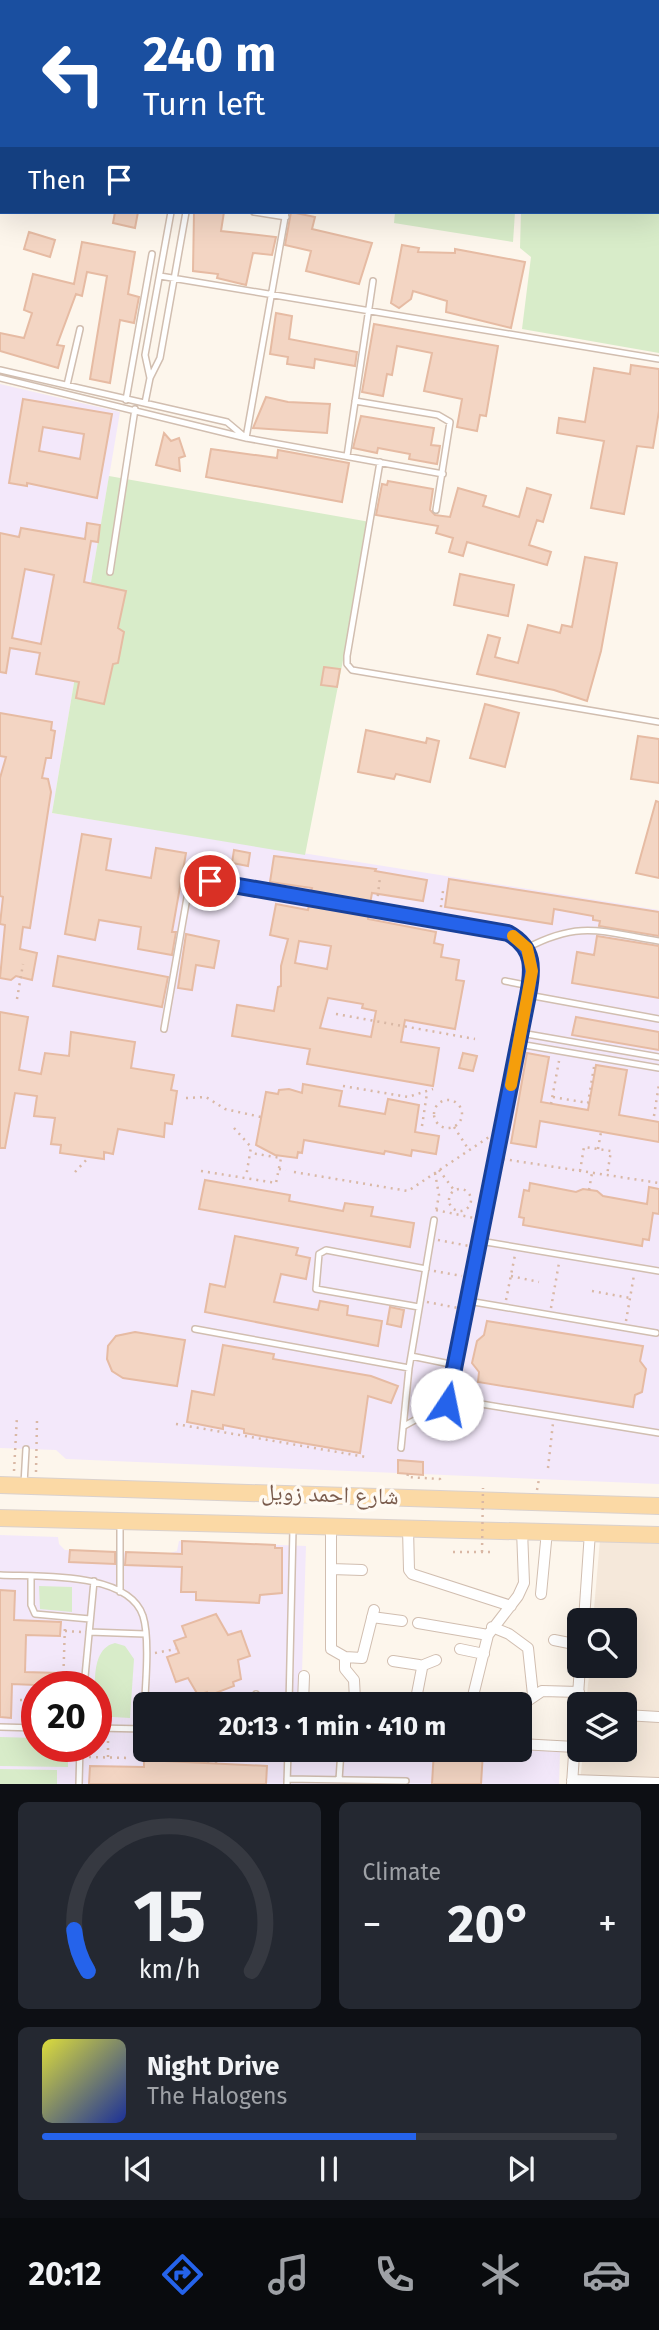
<!DOCTYPE html>
<meta charset="utf-8">
<style>
body{margin:0;font-family:"Fira Sans","Noto Naskh Arabic",sans-serif;background:#242831;color:#f1f3f6;height:100vh;display:flex;flex-direction:column;font-size:26px;white-space:nowrap}
*{box-sizing:border-box;margin:0}
p{font-size:23px;color:#9ea1a6}
.icon{flex:none;width:38px;height:38px;fill:none;stroke:currentColor;stroke-width:2;stroke-linecap:round;stroke-linejoin:round}
.map{position:relative;height:1784px;overflow:hidden}
.details{display:flex;flex-direction:column;gap:18px;padding:18px;background:#0d0f14;flex:1}
.details>*{flex:none}
.hud{position:absolute;left:0px;top:0px;width:660px;height:214px;box-shadow:0 7px 28px #0002;background:#1a4fa0;color:#fff;overflow:hidden}
.tools{position:absolute;left:567px;top:1608px;display:grid;gap:14px}
.tools a{display:grid;place-items:center;width:70px;height:70px;border-radius:10px;background:#171b24;box-shadow:0 7px 28px #0002;font-size:35px}
.speed{position:absolute;left:21px;top:1671px;display:flex;gap:14px;font-size:35px;font-weight:700;text-align:center}
.speed>*{display:grid;place-content:center;width:91px;height:91px;border-radius:50%;background:#171b24;box-shadow:0 7px 28px #0002;line-height:1}
.speed .limit{border:10px solid #d22;background:#fff;color:#111}
.pin{position:absolute;display:grid;place-items:center;width:60px;height:60px;color:#fff;margin:-30px;border:4px solid #fff;border-radius:50%;box-shadow:0 2px 7px #0007}
.me{position:absolute;width:77px;margin:-38px;rotate:11deg;stroke-linejoin:round;filter:drop-shadow(0 0 5px #0008)}
.turn{display:flex;align-items:center;gap:24px;height:147px;padding:0 28px;font-size:32px}
.turn .icon{width:91px;height:91px;stroke-width:2.5}
.turn b{display:block;font-size:49px;line-height:60px}
.then{display:flex;align-items:center;height:66px;padding:0 28px;background:#0003;gap:14px;font-size:26px}
.big{font-size:52px;font-weight:700;line-height:1.1}
.details .widget{flex:1;display:flex;flex-direction:column;justify-content:center;gap:10px;min-width:0;padding:0 24px;border-radius:10px;background:#242831}
.details .dial{align-items:center;gap:0}
.dial svg{height:182px;overflow:visible;fill:none;stroke:#363941;stroke-width:7;stroke-linecap:round;text-anchor:middle}
.dial text{fill:#f1f3f6;stroke:none}
.song{display:flex;align-items:center;gap:21px}
.cover{width:84px;height:84px;border-radius:10px;background:linear-gradient(135deg,hsl(60 70% 55%),hsl(230 70% 35%))}
.played{height:7px;border-radius:4px;background:linear-gradient(90deg,#2563eb 65%,#363941 65%)}
.keys{display:flex;justify-content:space-around;direction:ltr}
.heat{display:flex;justify-content:space-between;align-items:center;font-size:38px;direction:ltr}
.details .tiles{flex:1;display:grid;gap:18px;grid-template-columns:1fr 1fr}
.widget:last-child{grid-column:span 2}
.trip{position:absolute;left:133px;top:1692px;width:399px;height:70px;border-radius:10px;background:#171b24;box-shadow:0 7px 28px #0002;font-weight:700;line-height:70px;text-align:center}
.menu{display:flex;height:112px;justify-content:space-around;align-items:center;background:#090b0e;color:#9ea1a6}
.menu .icon{width:49px;height:49px}
.menu .current{color:#2563eb}
.menu b{font-size:32px;color:#f1f3f6}
.map>svg:first-child{display:block}
.residential{fill:#f5e8da}
.education{fill:#f3e8fa;fill-rule:evenodd}
.green{fill:#d8ecc9}
.building{fill:#f3d5c3;stroke:#e6bba3;stroke-width:2;fill-rule:evenodd}
.lines{fill:none;stroke-linecap:round;stroke-linejoin:round}
.lane-casing{stroke:#d1beb0;stroke-width:8}
.street-casing{stroke:#d1beb0;stroke-width:12}
.primary-casing{stroke:#dad1cd;stroke-width:18}
.path{stroke:#d9b8a5;stroke-width:2.5;stroke-dasharray:2 5;stroke-linecap:butt}
.lane{stroke:#fff;stroke-width:5}
.street{stroke:#fff;stroke-width:10}
.primary{stroke:#fbd9a5;stroke-width:16}
.path-bridge{stroke:#d9b8a5;stroke-width:2.5;stroke-dasharray:2 5;stroke-linecap:butt}
.route-casing{stroke:#184099;stroke-width:18}
.route{stroke:#2563eb;stroke-width:12}
.slow{stroke:#f59e0b;stroke-width:12}
.labels{text-anchor:middle;stroke-width:7;stroke-linejoin:round;paint-order:stroke}
.street-label{font-size:23px;fill:#7a5c4d;stroke:#fffaf3}
</style>
<div class="map">
<svg width="659" height="1784" viewBox="0 0 659 1784">
<rect width="100%" height="100%" fill="#fdf6ec"/>
<path class="residential" d="M600,1540L659,1544V1784H580L583,1750H625V1704H586L590,1666H625V1620H593Z"/>
<path class="education" d="M0,0H195L2,2V187Z
M0,384L120,412L52,813L659,910V1484L66,1459L56,1450L0,1448Z
M0,1535L58,1537L59,1544L65,1550L166,1554L177,1551L179,1541L306,1546L301,1704H145V1750L520,1749L560,1752L559,1784H0ZM37,1687H96V1746H37Z"/>
<path class="green" d="M659,177V353L522,329L531,257L520,248L521,212H658Z
M395,212H515L513,242L394,223Z
M109,476L370,522L305,855L52,813Z
M39,1586L72,1587V1612L40,1609Z
M115,1643L125,1646L134,1659L130,1718L96,1716C96,1694 88,1649 115,1643Z
M0,1737L37,1738V1746L68,1747V1767L0,1766Z
M0,1769L57,1770V1784H0Z"/>
<path class="building" d="M115,212H138L135,228L113,223Z
M194,212H224L221,231L276,237L272,255L253,253L246,285L217,278L218,274L193,271Z
M291,212L315,217L312,229L372,243L359,284L306,271L311,251L285,245Z
M29,232L55,240L50,257L24,249Z
M82,242L135,252L128,294L139,297L134,323L120,320L110,383L90,379L107,276L87,272L82,296L76,294L57,345L64,346L58,368L0,351V333L24,338L32,313L24,310L33,274L74,284Z
M402,245L419,248L418,252L455,253V249L525,262L511,328L446,312L447,301L413,291L411,299L399,308L391,303Z
M276,313L292,316L289,339L357,352L355,366L315,359L314,368L287,364L288,357L270,354Z
M374,324L498,346L486,416L480,415L477,431L457,427L462,399L424,391L432,353L397,346L392,375L387,374L383,396L362,392Z
M631,365L659,369V411L653,448L637,446L624,514L591,508L604,441L557,433L559,418L585,422L594,368L630,374Z
M266,397L288,402L330,404L327,433L253,428Z
M23,399L112,414L97,498L27,483V486L9,483ZM43,427L84,434L80,459L39,451Z
M361,416L434,428L431,445L440,446L437,464L409,459L410,454L378,448L377,453L353,448Z
M164,433L171,441L179,438L185,456L179,458L180,471L156,465Z
M211,449L277,458L278,450L349,463L342,502L206,477Z
M388,481L433,489L430,510L435,515L450,517L458,488L486,496L483,506L519,517L527,488L551,495L543,522L537,520L529,545L551,552L547,565L467,542L463,556L449,552L453,538L436,533L438,526L376,515L382,484L387,485Z
M87,523L100,525L98,542L91,541L84,582L126,591L118,628L124,632L118,663L113,664L104,704L76,698L79,682L36,674L40,653L10,648L6,673L0,672V533L19,537L21,528L85,539ZM25,569L54,575L41,644L12,638Z
M585,557L617,563L601,651L587,701L554,690L477,674L488,635L500,638L495,657L518,663L528,625L560,633L562,625L572,627Z
M460,574L514,585L508,616L454,605Z
M324,667L340,669L337,687L321,685Z
M485,704L519,713L505,767L470,758Z
M0,713L52,722L51,730L55,731L51,758H46L42,778L48,779L51,792L30,928L23,927L20,949L37,953L32,980L16,976L11,980L0,978L5,925L0,924L3,897L0,896V778L6,757L0,756Z
M366,730L426,743L427,738L439,741L430,782L396,774L394,779L358,772Z
M638,736L659,739V783L631,779Z
M656,801L659,802V878L636,873Z
M82,834L111,839L106,870L151,878L156,848L186,853L172,932H176L172,955L138,949L141,927L99,920L95,940L65,934Z
M234,850L250,853L248,866L232,863Z
M274,856L376,869L375,871L427,880L423,901L372,893L370,904L310,894L312,888L270,882Z
M449,879L659,912V936L599,926L600,921L593,920V916L554,909L552,924L445,907Z
M276,904L308,910L309,905L368,915V919L436,932L434,943L443,945L441,957L459,960L456,980L464,981L455,1029L405,1020L401,1042L439,1048L433,1086L307,1064L310,1049L232,1036L237,1005L274,1011L278,987L281,986V966L288,939L270,935ZM299,941L331,946L327,969L295,963ZM328,998L363,1004L362,1008L376,1011L371,1037L320,1028Z
M186,934L219,941L214,968L196,965L192,990L178,988Z
M597,936L659,946V998L572,983L577,952L594,955Z
M58,956L168,977L162,1007L53,986Z
M0,1012L28,1017L19,1070L41,1074L45,1053L69,1056L71,1032L135,1042L131,1068L174,1075L171,1090L177,1091L172,1124L165,1123L164,1137L118,1129L113,1154L104,1152V1159L60,1153L61,1145L51,1144L55,1118L34,1116L37,1096L15,1093L5,1148H0Z
M576,1017L659,1032V1050L572,1035Z
M463,1053L477,1056L473,1071L459,1068Z
M527,1053L549,1057L541,1102L588,1110L596,1065L627,1070L619,1115L659,1122V1142L540,1121L536,1147L511,1143Z
M303,1084L342,1091L339,1106L385,1114L388,1099L419,1105L415,1132L439,1136L436,1154L412,1150L411,1156L385,1151L384,1154L304,1140L302,1153L298,1152L297,1158L275,1155L256,1145L266,1092L278,1094L279,1090L289,1089L302,1093Z
M205,1180L290,1195L289,1201L343,1211L345,1203L373,1207L371,1216L414,1223L410,1247L199,1209Z
M530,1183L576,1192L583,1189L597,1191L603,1196L647,1204L649,1187L659,1189V1214L653,1213L649,1240L643,1239L642,1246L523,1225L524,1218L519,1217L524,1190L529,1191Z
M235,1236L298,1248L296,1255L310,1258L306,1279L281,1274L274,1302L318,1310L320,1301L348,1306L347,1315L382,1321L378,1346L205,1312L210,1284L225,1287Z
M390,1307L404,1310L401,1327L387,1324Z
M487,1321L643,1346L640,1361L646,1369L642,1392L635,1395L633,1407L478,1382L479,1372L472,1363L477,1341L484,1335Z
M135,1332L185,1340L177,1386L123,1378L112,1371L107,1359L108,1346L116,1336Z
M223,1345L274,1354L273,1359L371,1376L398,1386L391,1403L368,1396L360,1453L244,1433V1429L223,1425V1429L187,1422L192,1391L214,1395Z
M398,1460L423,1462V1475L398,1473Z
M182,1541L275,1545V1548H282V1593L260,1595L259,1603L196,1600V1592H181L182,1567L125,1565L126,1552L182,1554Z
M70,1550L115,1552V1564L69,1562Z
M0,1590L15,1591L14,1620L61,1622L60,1636L26,1635L25,1672L59,1673V1686L12,1684L11,1718L0,1717Z
M216,1614L228,1635L241,1631L250,1656L238,1660L241,1679L233,1682L234,1686L208,1696L207,1692L198,1695L188,1678L176,1682L167,1657L179,1653L174,1641L186,1637L182,1626Z
M434,1750L483,1752L481,1784H432Z
M144,1760L267,1766L266,1784H89L90,1766L144,1767Z"/>
<g class="lines">
<g class="lane-casing">
<path id="lane" d="M206,2V0
M222,2V0
M325,2V0
M491,2V0
M658,50H659
M658,158H659
M254,212L286,217
M160,276L659,359
M0,370L227,422L246,438
M0,378L246,438L443,474
M150,378L145,355L171,212
M67,385L80,329
M126,400L152,254
M355,401L438,415L450,422L436,510
M145,403L150,378L160,358L186,212
M246,438L286,212
M347,456L373,281
M380,462L347,656V664L352,670L659,722
M110,572L135,409
M527,948C580,920 602,932 659,941
M505,981L530,986
M528,995L659,1019
M164,1029L188,892L201,881L508,933C535,948 533,969 528,995L447,1404
M521,1033L659,1057
M519,1044L659,1068
M480,1241L659,1271
M468,1301L656,1333
M419,1307L316,1289L319,1254L326,1250L426,1269
M195,1329L409,1368
M411,1356L455,1365
M404,1426L437,1408L469,1402L659,1433
M401,1448L409,1368L434,1220
M24,1484L26,1449
M0,1575C37,1577 128,1571 143,1616C151,1641 144,1701 143,1729
M31,1576V1605L35,1614L90,1619
M120,1592V1522
M89,1632L145,1634
M84,1687L94,1581
M256,1704V1694
M289,1704L293,1529
M0,1727L37,1728
M96,1728L145,1729
M287,1779L406,1781
M339,1780L341,1750
M79,1784L80,1746
M287,1784L288,1750"/>
</g>
<g class="street-casing">
<path id="street" d="M331,1526V1649L345,1657V1669L354,1680L355,1700
M408,1528L409,1570L412,1574L511,1606
M331,1569L362,1570
M541,1594L547,1531
M372,1617L402,1621
M584,1620L590,1532
M418,1623L488,1635
M492,1627L509,1634L528,1648L533,1695
M554,1640L579,1645
M460,1649L484,1654
M345,1657L362,1658L374,1610
M393,1661L419,1665L422,1668L415,1704
M421,1666L436,1660
M303,1704L304,1676
M353,1704L361,1698L395,1704
M471,1704L488,1635L518,1596L524,1583L522,1530
M520,1706L542,1691L579,1692
M625,1715L659,1717
M520,1744L575,1747
M572,1780L659,1783
M572,1784L580,1666"/>
</g>
<g class="primary-casing">
<path id="primary" d="M0,1485L659,1506
M0,1518L659,1535"/>
</g>
<path class="path" d="M377,903L380,877
M440,914L443,891
M17,999L23,964
M336,1014L475,1039
M343,1086L408,1097L433,1089
M553,1097L588,1103L594,1067
M186,1098L206,1097L225,1109L261,1117
M434 1114a14 14 0 1 1 28 0a14 14 0 1 1-28 0Z
M551,1104L559,1061
M654,1116L659,1084
M422,1126L427,1093
M454,1127L469,1150
M234,1128L251,1147L246,1177
M598,1149L601,1132
M503,1159L659,1183
M279,1169L286,1170
M439,1170L454,1190
M201,1171L276,1183L281,1158L251,1153
M580,1171L584,1147L611,1151L607,1175
M75,1172L89,1157
M294,1172L408,1191L492,1135
M435,1173L439,1195L436,1211
M449 1200a11 11 0 1 1 22 0a11 11 0 1 1-22 0Z
M589,1190L592,1173
M436,1210L474,1218
M438,1240L469,1246
M434,1271L462,1276
M511,1276L539,1282
M592,1291L630,1298
M506,1300L515,1255
M427,1302L458,1308
M551,1308L559,1263
M626,1321L634,1275
M176,1424L366,1457
M548,1468L553,1423
M14,1471L17,1416
M36,1472L37,1421
M408,1474L407,1477L440,1479V1484
M537,1490L539,1479
M453,1552H490
M65,1631L82,1632
M155,1653L176,1649
M63,1687L65,1624
M20,1700H37
M89,1757L131,1758
M108,1757V1736
M208,1763V1750
M216,1763L217,1750"/>
<use href="#lane" class="lane"/>
<use href="#street" class="street"/>
<use href="#primary" class="primary"/>
<path class="path-bridge" d="M482,1552L483,1488"/>
</g>
<g class="lines">
<g class="route-casing">
<path id="route" d="M210,881L508,933C535,948 533,969 528,995L447,1404"/>
</g>
<use href="#route" class="route"/>
<path class="slow" d="M511,1085L532,971L527,948L513,936"/>
</g>
<g class="labels">
<g class="street-label">
<text transform="translate(330 1494) rotate(2)" y="8">شارع احمد زويل</text>
</g>
</g>
</svg>
<div class="tools">
<a><svg class="icon" aria-label="search" viewBox="0 0 24 24"><circle cx="10" cy="10" r="6"/><path d="M15 15l6 6"/></svg></a>
<a><svg class="icon" aria-label="layers" viewBox="0 0 24 24"><path d="M12 4l9 5-9 5-9-5zM3 14l9 5 9-5"/></svg></a>
</div>
<div class="speed"><div class="limit">20</div></div>
<div class="pin" style="left:210px;top:881px;background:#d93025"><svg class="icon" aria-label="arrive" viewBox="0 0 24 24"><path d="M6 21V4h12l-3 4 3 4H6"/></svg></div>
<svg class="me" style="left:447px;top:1404px" viewBox="-20 -20 40 40"><circle r="19" fill="#fff"/><path d="M0-13L10 11 0 6-10 11z" fill="#2563eb"/></svg>
<div class="trip">20:13 · 1 min · 410 m</div>
<div class="hud">
<div class="turn"><svg class="icon" aria-label="left" viewBox="0 0 24 24"><path d="M17 20v-9H6M10 6l-5 5 5 5"/></svg><div><b>240 m</b>Turn left</div></div>
<div class="then">Then<svg class="icon" aria-label="arrive" viewBox="0 0 24 24"><path d="M6 21V4h12l-3 4 3 4H6"/></svg></div>
</div>
</div>
<section class="details">
<div class="tiles">
<div class="widget dial"><svg viewBox="0 0 100 80">
<path d="M14 69A42 42 0 1 1 86 69"/>
<path d="M14 69A42 42 0 0 1 8 51" stroke="#2563eb"/>
<text x="50" y="56" font-size="32" font-weight="700">15</text>
<text x="50" y="72" font-size="11">km/h</text>
</svg></div>
<div class="widget"><p>Climate</p>
<div class="heat"><a>−</a><b class="big">20°</b><a>+</a></div>
</div>
<div class="widget">
<div class="song"><i class="cover"></i><div><b>Night Drive</b><p>The Halogens</p></div></div>
<div class="played"></div>
<div class="keys"><svg class="icon" aria-label="previous" viewBox="0 0 24 24"><path d="M18 5L8 12l10 7zM5 5v14"/></svg><svg class="icon" aria-label="pause" viewBox="0 0 24 24"><path d="M8 5v14M16 5v14"/></svg><svg class="icon" aria-label="next" viewBox="0 0 24 24"><path d="M6 5l10 7-10 7zM19 5v14"/></svg></div>
</div>
</div>
</section>
<nav class="menu">
<b>20:12</b>
<svg class="icon current" aria-label="directions" viewBox="0 0 24 24"><path d="M12 3l9 9-9 9-9-9zM9 14v-3h6M13 9l2 2-2 2"/></svg>
<svg class="icon" aria-label="music" viewBox="0 0 24 24"><path d="M9 18V5l10-2v13"/><circle cx="6" cy="18" r="3"/><circle cx="16" cy="16" r="3"/></svg>
<svg class="icon" aria-label="phone" viewBox="0 0 24 24"><path d="M5 4h4l2 5-3 2q2 4 5 5l2-3 5 2v4C11 20 4 13 5 4z"/></svg>
<svg class="icon" aria-label="climate" viewBox="0 0 24 24"><path d="M12 3v18M4 7l16 10M4 17L20 7"/></svg>
<svg class="icon" aria-label="car" viewBox="0 0 24 24"><path d="M5 17H2v-5l4-1 3-4h7l3 4 3 1v5h-3M9 17h6M6 11h13"/><circle cx="7" cy="17" r="2"/><circle cx="17" cy="17" r="2"/></svg>
</nav>
